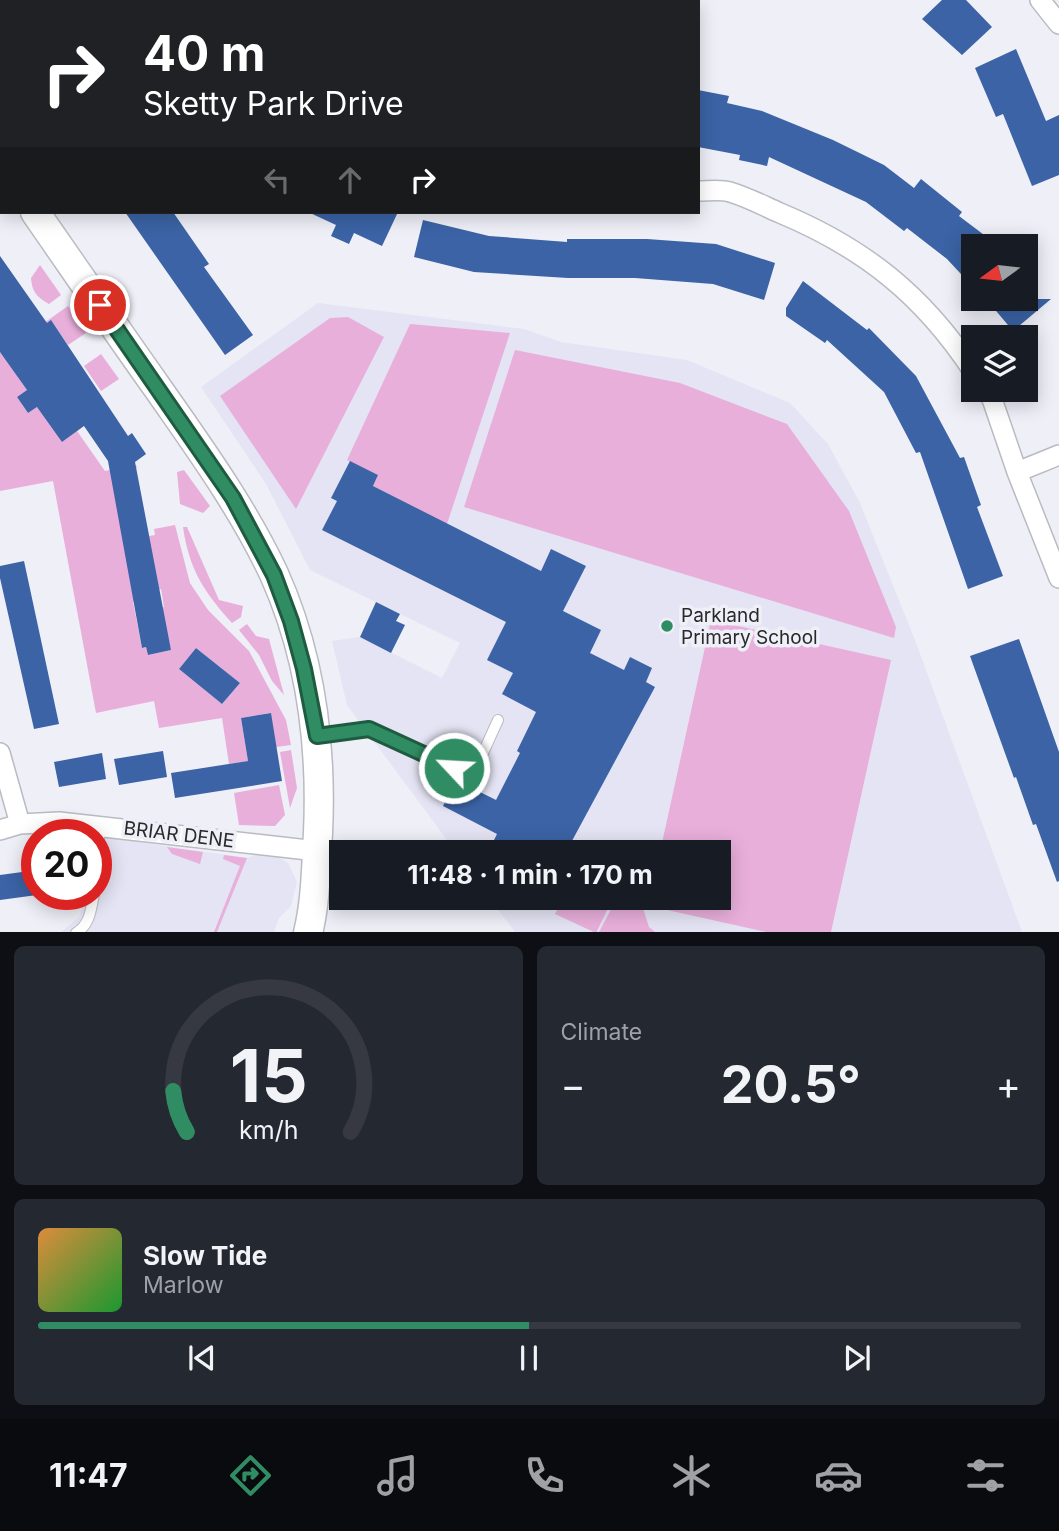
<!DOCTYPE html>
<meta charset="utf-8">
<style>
body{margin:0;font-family:Inter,sans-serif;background:#242831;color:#f1f3f6;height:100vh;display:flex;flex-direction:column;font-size:26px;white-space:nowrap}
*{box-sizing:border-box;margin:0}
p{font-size:23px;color:#9ea1a6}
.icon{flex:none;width:38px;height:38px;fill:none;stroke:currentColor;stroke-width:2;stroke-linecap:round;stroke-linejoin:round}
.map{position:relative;height:932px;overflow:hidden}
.details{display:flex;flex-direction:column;gap:14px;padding:14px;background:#0d0f14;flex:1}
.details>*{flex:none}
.top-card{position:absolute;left:0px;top:0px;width:700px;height:214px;box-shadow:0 4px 18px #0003;background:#202124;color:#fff;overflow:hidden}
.needle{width:46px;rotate:255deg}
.fabs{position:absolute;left:961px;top:234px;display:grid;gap:14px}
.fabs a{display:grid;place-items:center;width:77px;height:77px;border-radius:0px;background:#171b24;box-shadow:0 4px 18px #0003;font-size:35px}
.speed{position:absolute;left:21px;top:819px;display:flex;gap:14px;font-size:35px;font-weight:700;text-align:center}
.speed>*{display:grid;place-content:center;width:91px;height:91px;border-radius:50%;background:#171b24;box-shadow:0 4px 18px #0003;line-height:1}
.speed .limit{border:10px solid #d22;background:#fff;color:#111}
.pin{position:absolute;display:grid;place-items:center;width:60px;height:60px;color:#fff;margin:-30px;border:4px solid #fff;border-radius:50%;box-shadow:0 2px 7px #0007}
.me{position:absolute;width:77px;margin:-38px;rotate:295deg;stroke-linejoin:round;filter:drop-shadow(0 0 5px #0008)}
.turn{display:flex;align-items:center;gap:24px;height:147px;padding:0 28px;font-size:32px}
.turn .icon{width:91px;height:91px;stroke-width:2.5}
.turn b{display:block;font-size:49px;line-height:60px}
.lanes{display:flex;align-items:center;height:66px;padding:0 28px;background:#0003;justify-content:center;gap:35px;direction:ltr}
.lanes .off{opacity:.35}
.big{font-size:52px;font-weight:700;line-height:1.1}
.details .tile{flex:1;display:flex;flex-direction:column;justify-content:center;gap:10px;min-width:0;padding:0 24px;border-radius:10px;background:#242831}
.details .dial{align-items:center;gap:0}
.dial svg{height:182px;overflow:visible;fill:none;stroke:#363941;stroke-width:7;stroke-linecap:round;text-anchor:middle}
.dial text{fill:#f1f3f6;stroke:none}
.song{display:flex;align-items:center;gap:21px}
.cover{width:84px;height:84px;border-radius:10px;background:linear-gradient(135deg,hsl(30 70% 55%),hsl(130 70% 35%))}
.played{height:7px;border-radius:4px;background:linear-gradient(90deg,#308c63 50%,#363941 50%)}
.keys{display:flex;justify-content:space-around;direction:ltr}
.heat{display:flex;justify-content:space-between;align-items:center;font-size:38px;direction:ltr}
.details .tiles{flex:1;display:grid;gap:14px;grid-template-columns:1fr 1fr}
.tile:last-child{grid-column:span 2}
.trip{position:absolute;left:329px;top:840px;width:402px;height:70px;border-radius:0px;background:#171b24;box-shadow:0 4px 18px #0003;font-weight:700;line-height:70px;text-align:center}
.tab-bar{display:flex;height:112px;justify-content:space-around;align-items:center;background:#090b0e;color:#9ea1a6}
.tab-bar .icon{width:49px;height:49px}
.tab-bar .selected{color:#308c63}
.tab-bar b{font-size:32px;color:#f1f3f6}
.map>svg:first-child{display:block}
.built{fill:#e4e4f4}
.green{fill:#e8afdb;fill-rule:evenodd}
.building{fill:#3b63a5}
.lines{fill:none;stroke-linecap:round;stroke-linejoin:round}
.lane-casing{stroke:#babac2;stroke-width:12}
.street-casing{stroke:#babac2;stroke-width:22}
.secondary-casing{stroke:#babac2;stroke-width:31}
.lane{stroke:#fff;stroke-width:10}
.street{stroke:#fff;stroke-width:19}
.secondary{stroke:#fff;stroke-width:28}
.route-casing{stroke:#1f5b40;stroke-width:18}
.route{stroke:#308c63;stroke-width:12}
.poi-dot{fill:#308c63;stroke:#eeeff7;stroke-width:2.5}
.labels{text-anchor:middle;stroke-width:7;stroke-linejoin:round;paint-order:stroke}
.poi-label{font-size:19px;fill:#29292c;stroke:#eeeff7;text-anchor:start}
.street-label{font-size:19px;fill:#29292c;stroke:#eeeff7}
</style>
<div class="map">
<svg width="1059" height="933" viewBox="0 0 1059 933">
<rect width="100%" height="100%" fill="#eeeff7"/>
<path class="built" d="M318,303L524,329L561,342L687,360L790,403L828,444L860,503L915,640L1022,932H515L489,898H719V852H456L347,705L332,641L360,637L442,678L460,643L310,570L266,484L201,387Z
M96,836L247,858L261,853L275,855L288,863L297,882L291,906L279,918L274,932L60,933L79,917L87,894H96Z"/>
<path class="green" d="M40,265L61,295L49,304C37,297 32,292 31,278Z
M68,306L86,333L68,345L51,321L35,332L34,330Z
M348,317L384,337L296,509L220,396L330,318Z
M410,324L510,333L447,524L373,486L378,475L347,460Z
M14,343L23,373L18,377L27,390L17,397L28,413L42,404L62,442L77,431L105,471L136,465L137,468L111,473L149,536L155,535L154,529L175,525L190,583L208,610L249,651L286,720L291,745L276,747L270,713L241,718L248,761L229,764L222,718L159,728L154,701L96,713L53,481L0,491V353ZM161,589L164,607L161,608L171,650L148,655L146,647L142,648L133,602L141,600L140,593ZM196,648L240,683L222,704L179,669Z
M515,350L680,383L787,424L849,511L896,627L894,638L464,507Z
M101,354L119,379L101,391L84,366Z
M184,470L210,506L203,513L180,504L177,472Z
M183,527H187L219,600L243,606L241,617L232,623C204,592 189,569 183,527Z
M711,620L891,660L831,932H766L649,906L650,898H719V852H660Z
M247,624L256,636L269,639L284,695L272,681L259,655L239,630Z
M291,750L297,788L290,808L280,752Z
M279,785L285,815L275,826L239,825L234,793Z
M167,847L203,852L200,864L172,854Z
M224,855L247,858L217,932H214L240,866L223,859Z
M563,898H613L596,933L555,914Z
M617,898H627L641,902L649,927L655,932H599Z"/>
<path class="building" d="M942,0H966L992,27L962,55L922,19Z
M1016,49L1046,121L1059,115V175L1032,186L1003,114L996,117L975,68Z
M698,90L729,96L727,103L762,111L833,140L884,165L914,188L921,179L962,212L959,216L1000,247H973V287L947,259L907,228L904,231L866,202L769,157L767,166L739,160L740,155L698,147Z
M125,212H173L209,264L204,267L253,335L225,355Z
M308,212H398L382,246L354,233L349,244L331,236L336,225Z
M423,220L489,236L567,242V239H647L716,244L775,263L764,300L713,284L635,278H568L474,272L414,257Z
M0,256L47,323L51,320L128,436L132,433L146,454L135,462L171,650L148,655L146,647L142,648L108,461L84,426L62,442L37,407L28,413L17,397L27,390L0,352Z
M803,281L867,330L869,328L916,376L960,458L964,457L981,505L977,507L1003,576L968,589L920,452L916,453L884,392L827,340L825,343L786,316V308Z
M986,299H1051L1013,331Z
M350,461L378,475L373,486L541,571L551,549L586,566L563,611L601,630L590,653L624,670L630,657L652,668L646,682L655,687L566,852H488L497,834L443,806L456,780L496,800L520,753L517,751L536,712L502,694L513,673L487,660L506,622L322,530L337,501L331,498Z
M24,561L59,724L34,729L0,578V566Z
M376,602L400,614L396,621L405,625L391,653L360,637Z
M1019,639L1059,752V881L1057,882L1036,824L1033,825L1016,777L1014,778L970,656Z
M196,648L240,683L222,704L179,669Z
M271,713L282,781L175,798L171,773L248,761L241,718Z
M163,751L167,777L119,785L114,759Z
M102,753L106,779L59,787L54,762Z
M37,870V895L0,900V875Z"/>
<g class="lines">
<g class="lane-casing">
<path id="lane" d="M318,735L369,729L454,768L477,766L498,720
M96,879L100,825
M76,933C90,925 91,909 94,894"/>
</g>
<g class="street-casing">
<path id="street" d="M232,0L233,2
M1040,0L1059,24
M698,191C708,191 721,189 730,192C747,197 764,206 780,213C864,248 923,295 973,371
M986,390L992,399L1017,472L1059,578
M1017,472L1059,455
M0,753L20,824
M0,830L20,824L59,822L317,851"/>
</g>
<g class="secondary-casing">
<path id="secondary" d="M0,161L2,164
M35,212C76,271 117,331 159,390C200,449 243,508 274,574C310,654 322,745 318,833C316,866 316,900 308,933"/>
</g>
<use href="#lane" class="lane"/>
<use href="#street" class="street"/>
<use href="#secondary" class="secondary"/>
</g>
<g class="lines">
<g class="route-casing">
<path id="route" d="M100,305L233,498L274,575L291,621L304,669L317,736L369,729L454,768"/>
</g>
<use href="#route" class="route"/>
</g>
<circle class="poi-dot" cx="667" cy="626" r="7"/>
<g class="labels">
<g class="poi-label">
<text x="681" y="622">Parkland<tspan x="681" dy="22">Primary School</tspan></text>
</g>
<g class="street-label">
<text transform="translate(179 834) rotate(7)" y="7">BRIAR DENE</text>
</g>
</g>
</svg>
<div class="fabs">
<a><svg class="needle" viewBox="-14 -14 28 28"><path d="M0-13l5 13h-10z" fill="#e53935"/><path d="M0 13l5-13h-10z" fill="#9ea1a6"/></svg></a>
<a><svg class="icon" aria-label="layers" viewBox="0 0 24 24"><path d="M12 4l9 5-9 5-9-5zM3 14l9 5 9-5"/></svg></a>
</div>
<div class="speed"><div class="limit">20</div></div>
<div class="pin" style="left:100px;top:305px;background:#d93025"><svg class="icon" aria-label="arrive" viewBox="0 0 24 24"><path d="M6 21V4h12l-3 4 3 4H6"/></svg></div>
<svg class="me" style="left:454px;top:768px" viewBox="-20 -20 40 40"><circle r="17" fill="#308c63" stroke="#fff" stroke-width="3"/><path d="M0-11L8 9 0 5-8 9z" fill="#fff"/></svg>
<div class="trip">11:48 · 1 min · 170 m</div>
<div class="top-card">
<div class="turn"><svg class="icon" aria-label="right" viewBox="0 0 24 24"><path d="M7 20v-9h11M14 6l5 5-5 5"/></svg><div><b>40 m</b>Sketty Park Drive</div></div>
<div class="lanes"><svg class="icon off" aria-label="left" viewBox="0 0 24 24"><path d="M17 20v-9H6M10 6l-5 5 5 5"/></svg><svg class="icon off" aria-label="ahead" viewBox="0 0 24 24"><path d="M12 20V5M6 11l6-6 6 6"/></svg><svg class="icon" aria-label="right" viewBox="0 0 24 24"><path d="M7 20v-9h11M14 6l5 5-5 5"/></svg></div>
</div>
</div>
<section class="details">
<div class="tiles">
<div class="tile dial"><svg viewBox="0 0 100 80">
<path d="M14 69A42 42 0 1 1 86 69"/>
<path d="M14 69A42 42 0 0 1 8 51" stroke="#308c63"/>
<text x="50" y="56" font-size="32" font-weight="700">15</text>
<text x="50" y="72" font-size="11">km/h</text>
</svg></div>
<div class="tile"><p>Climate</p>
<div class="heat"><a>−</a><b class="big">20.5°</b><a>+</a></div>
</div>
<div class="tile">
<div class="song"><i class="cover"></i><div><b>Slow Tide</b><p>Marlow</p></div></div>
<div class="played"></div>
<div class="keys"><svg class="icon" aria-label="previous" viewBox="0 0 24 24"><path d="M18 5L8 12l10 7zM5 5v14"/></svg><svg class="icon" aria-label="pause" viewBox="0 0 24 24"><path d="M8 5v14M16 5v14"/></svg><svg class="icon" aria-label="next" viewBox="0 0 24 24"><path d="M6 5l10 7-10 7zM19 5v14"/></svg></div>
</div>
</div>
</section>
<nav class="tab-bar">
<b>11:47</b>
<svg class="icon selected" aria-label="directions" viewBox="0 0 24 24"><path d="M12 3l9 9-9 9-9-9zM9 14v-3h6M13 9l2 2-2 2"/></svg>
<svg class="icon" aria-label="music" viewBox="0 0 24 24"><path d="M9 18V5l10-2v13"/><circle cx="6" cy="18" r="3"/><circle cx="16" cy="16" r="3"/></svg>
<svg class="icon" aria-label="phone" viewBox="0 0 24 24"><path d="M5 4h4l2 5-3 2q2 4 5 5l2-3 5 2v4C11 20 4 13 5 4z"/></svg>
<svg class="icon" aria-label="climate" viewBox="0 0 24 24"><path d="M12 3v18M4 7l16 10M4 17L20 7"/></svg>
<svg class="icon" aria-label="car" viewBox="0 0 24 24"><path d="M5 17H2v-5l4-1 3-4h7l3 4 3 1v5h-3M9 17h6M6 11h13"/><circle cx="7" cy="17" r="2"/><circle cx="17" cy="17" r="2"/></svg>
<svg class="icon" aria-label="filters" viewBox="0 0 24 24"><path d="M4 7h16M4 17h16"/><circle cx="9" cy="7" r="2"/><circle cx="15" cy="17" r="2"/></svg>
</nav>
